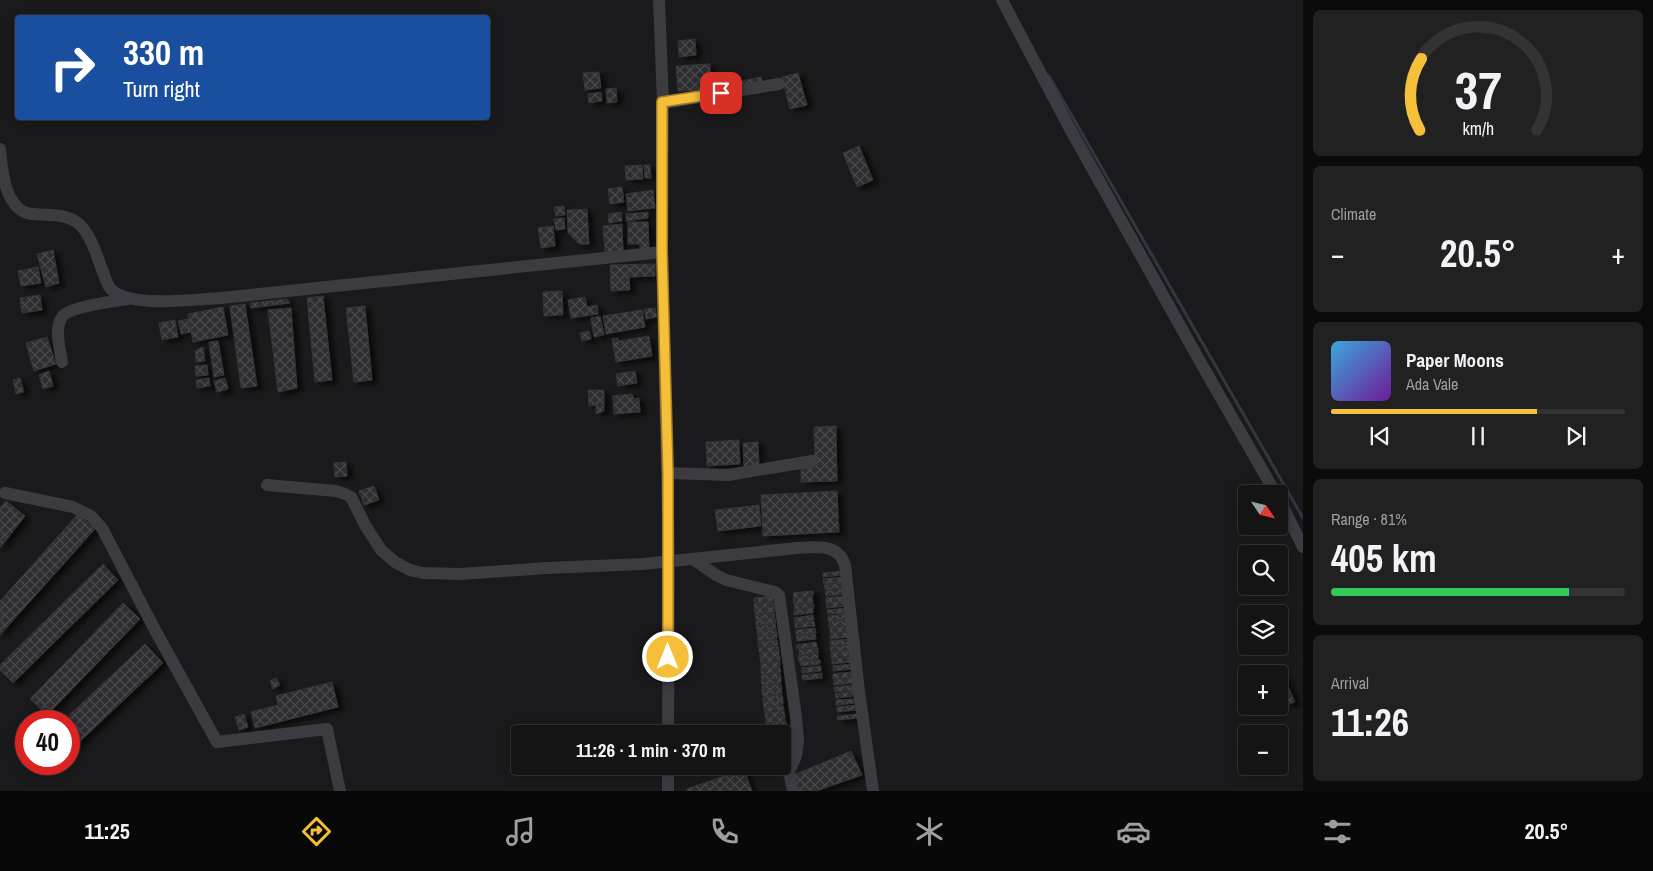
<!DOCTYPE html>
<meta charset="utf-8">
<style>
body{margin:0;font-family:"Archivo Narrow",sans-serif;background:#212122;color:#f1f3f6;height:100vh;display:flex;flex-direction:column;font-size:19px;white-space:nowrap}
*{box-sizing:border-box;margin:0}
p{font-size:16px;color:#9d9ea0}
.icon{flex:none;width:28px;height:28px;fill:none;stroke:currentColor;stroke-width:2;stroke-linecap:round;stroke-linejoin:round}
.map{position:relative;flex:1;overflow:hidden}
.drawer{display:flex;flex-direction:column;gap:10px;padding:10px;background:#0b0b0c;width:350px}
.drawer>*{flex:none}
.guide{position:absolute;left:15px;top:15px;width:475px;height:105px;border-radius:5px;box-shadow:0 2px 12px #0003,0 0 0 1px #333334;background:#1a4fa0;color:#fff;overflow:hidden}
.needle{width:32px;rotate:125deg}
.controls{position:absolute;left:1238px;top:485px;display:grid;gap:10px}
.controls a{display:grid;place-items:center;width:50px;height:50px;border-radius:5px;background:#141415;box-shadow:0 2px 12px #0003,0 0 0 1px #333334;font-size:25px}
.speed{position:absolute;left:15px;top:710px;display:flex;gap:10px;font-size:25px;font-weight:700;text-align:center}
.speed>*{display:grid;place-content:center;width:65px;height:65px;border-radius:50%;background:#141415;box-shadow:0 2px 12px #0003,0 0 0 1px #333334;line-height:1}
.speed .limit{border:8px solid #d22;background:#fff;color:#111}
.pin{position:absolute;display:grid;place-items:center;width:42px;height:42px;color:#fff;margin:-21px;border-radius:10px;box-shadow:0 2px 8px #0006}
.me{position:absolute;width:55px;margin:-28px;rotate:0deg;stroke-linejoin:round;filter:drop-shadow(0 0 4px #0008)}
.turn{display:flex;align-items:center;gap:18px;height:105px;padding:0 25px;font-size:22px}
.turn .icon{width:65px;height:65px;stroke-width:2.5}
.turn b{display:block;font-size:35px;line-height:42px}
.big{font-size:38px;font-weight:700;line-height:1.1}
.drawer .card{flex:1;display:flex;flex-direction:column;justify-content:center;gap:8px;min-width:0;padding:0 18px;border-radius:8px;background:#212122}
.drawer .dial{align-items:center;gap:0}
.dial svg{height:130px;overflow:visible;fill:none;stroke:#333334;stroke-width:7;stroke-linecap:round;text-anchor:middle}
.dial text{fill:#f1f3f6;stroke:none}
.song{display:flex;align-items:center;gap:15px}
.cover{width:60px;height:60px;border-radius:8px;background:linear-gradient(135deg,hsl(200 70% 55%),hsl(280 70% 35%))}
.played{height:5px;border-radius:2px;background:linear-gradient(90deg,#f5bf39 70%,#333334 70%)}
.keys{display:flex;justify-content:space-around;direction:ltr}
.heat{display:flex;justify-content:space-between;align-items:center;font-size:28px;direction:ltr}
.charge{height:8px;border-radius:4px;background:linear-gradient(90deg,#34c759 81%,#333334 0)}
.trip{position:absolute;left:511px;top:725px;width:280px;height:50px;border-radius:5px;background:#141415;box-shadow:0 2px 12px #0003,0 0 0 1px #333334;font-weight:700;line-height:50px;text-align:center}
.dock{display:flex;height:80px;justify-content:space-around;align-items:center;background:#080808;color:#9d9ea0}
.dock .icon{width:35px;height:35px}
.dock .active{color:#f5bf39}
.dock b{font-size:22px;color:#f1f3f6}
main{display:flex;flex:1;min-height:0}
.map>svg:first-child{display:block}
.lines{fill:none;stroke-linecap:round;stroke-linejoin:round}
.stream{stroke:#2f3841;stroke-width:3}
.building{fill:url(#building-cross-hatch);stroke:#343438;filter:url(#shadow)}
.minor{stroke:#3b3b41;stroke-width:12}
.route-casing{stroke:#9f7c25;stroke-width:12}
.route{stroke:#f5bf39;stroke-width:9}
</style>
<main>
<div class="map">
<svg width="1303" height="791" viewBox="0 0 1303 791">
<defs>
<pattern id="building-cross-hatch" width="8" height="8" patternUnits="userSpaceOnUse" patternTransform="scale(1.25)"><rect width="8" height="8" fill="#2d2d30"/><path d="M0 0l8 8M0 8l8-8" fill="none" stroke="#49494c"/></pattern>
<filter id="shadow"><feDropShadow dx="5.5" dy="3" stdDeviation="2.5" flood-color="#0009"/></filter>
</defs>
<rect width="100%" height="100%" fill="#1a1a1c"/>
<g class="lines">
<path class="stream" d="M1049,76L1303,518"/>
</g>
<path class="building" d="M695,39L696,55L679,57L678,41Z
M710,64L711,90L678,91L676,66Z
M599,72L601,88L585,90L583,73Z
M798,73L807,105L790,109L782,77Z
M761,77L762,82L715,93L714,87Z
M616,88L617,102L607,103L606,89Z
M601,92L602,101L589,103L588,94Z
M859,146L873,180L857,187L843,153Z
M642,165L643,179L626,180L625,166Z
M644,165H650L651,178H645Z
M622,187L624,202L610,204L608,189Z
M653,190L655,208L628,211L626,194Z
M564,206L565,215L556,216L554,207Z
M587,209L589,244H579L568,233L567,210Z
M621,212L622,221L609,223L608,214Z
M648,212V218L626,221V214Z
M564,218L565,229L556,230L554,219Z
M628,222H648L649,248H640V244H628Z
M622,224L623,251L605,252L603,226Z
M553,226L555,246L541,248L538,228Z
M53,250L59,283L46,287L37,254Z
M655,264V276L629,277L630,290L611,291L610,265Z
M38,267L41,283L21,286L18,271Z
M562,291L563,315L544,316L543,292Z
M40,295L42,310L22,313L20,298Z
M323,296L332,380L315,382L307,298Z
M585,297L587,307L597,305L598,314L571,318L568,300Z
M287,299L290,303L251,308L250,303Z
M245,304L257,386L241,388L230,306Z
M365,306L372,380L354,382L346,308Z
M223,307L228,335L193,342L188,314Z
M291,308L297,388L278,392L268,310Z
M655,308L657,317L646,319L644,309Z
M642,310L645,327L606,334L603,316Z
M600,316L604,335L594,337L591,318Z
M188,319L191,332L181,334L178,321Z
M175,320L178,337L162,340L159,323Z
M589,331L591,339L582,341L580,333Z
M649,336L652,356L616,362L612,339L618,338L619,341Z
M47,337L56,364L34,371L26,343Z
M218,341L224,375L214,377L209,342Z
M203,347L205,361L196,362L195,351Z
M207,365L208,375L196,376L195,366Z
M49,371L53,386L43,389L39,375Z
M635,371L637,383L618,386L616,374Z
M20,378L24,392L16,394L13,380Z
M209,378L210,386L197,388L196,380Z
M225,378L228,389L217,392L214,381Z
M588,390H604V411L596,414V405L589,406Z
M632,394L634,399L639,398L640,412L614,414L613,396Z
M836,426L837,481L801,482V467H815L814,427Z
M739,440L740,464L707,466L706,442Z
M758,442L759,466L744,467L743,443Z
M346,462L347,476L335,477L334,463Z
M374,486L379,500L364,505L359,491Z
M837,491L839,532L763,536L761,495Z
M6,501L25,516L0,548V508Z
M759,505L761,526L718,531L715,510Z
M78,514L95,529L0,635V601Z
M103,564L118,580L13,683L0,670V665Z
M842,571V575L823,577V573Z
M843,577V582L824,584L823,579Z
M844,583V588L825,590L824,585Z
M845,589V594L826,596L825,591Z
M813,591V596L794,598L793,593Z
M773,596V601L754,603V598Z
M845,596V601L826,603V598Z
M812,597L813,602L794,604L793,599Z
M846,601V606L827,608L826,603Z
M773,602L774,607L754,609V604Z
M123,603L140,619L47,715L30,699Z
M813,603L814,607L795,609L794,605Z
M774,607V612L755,614L754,609Z
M813,608V613L794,615V610Z
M847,608V613L828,614L827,610Z
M774,613L775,617L756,620L755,615Z
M847,614L848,619L828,621V616Z
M813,615L814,620L795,622L794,618Z
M775,618L776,623L756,625V620Z
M848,620L849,625L829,627V622Z
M814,621L815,626L795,628V623Z
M775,624L776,629L757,631L756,626Z
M849,626V631L830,633V628Z
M815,628L816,633L796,635V630Z
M776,629L777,634L758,636L757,631Z
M849,632L850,637L830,639V634Z
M777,634V639L758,641V637Z
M815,634L816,639L797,641L796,636Z
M849,639V644L830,646V641Z
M777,640L778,645L758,647V642Z
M816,642L817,647L797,649V645Z
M145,644L163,663L72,749L69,745V721H63Z
M850,645V650L831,652L830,647Z
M778,646L779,651L759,652V648Z
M818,648V653L799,655V650Z
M779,651V656L760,658V653Z
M850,651L851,656L831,658V653Z
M818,654V659L799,661L798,656Z
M780,656V661L761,663L760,658Z
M851,657L852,662L832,664V659Z
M820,660V664L801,666L800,662Z
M780,662V667L761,669V664Z
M852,664V669L833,671V666Z
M821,666V671L802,673V668Z
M780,668L781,672L761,674V669Z
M1280,669L1295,702L1287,705L1279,687V674H1273L1272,672Z
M852,672L853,677L833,679V674Z
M780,673L781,678L762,680L761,675Z
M822,673V678L803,680L802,675Z
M276,678L280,685L273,689L270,681Z
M781,678V683L762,685L761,680Z
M853,678L854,683L834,685V680Z
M332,682L338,707L255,728L251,712L278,705L276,696Z
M781,684L782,689L762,691V686Z
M854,685V690L835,692L834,687Z
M781,689L782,694L763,696L762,691Z
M854,691L855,696L836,698L835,694Z
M782,695L783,700L763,702V697Z
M855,699V703L836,705V700Z
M783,700V705L764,707L763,702Z
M856,705V710L837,712V707Z
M783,706L784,710L764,712V708Z
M784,711L785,716L765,718V713Z
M244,714L248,727L239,730L235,717Z
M857,714V718L838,720L837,716Z
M785,716V721L766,723V718Z
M786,721V726L767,728L766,723Z
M787,727V732L768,734L767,729Z
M851,751L862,775L816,791H796L791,776Z
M744,769L752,791H687V789Z"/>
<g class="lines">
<path class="minor" d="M659,0L663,103L662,252L669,562L668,734
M1002,0L1069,127L1202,365L1276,494
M663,103L779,84
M0,149C2,169 4,205 27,213C34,215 42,214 50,215C59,215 70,217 78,223C90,233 96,253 101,267C104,273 106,283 110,288C127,309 195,299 221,298L662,252
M62,362C60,349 54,329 62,317C68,307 116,301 128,299
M668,473L728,475L812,461
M267,485L336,491L345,494L351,497L365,525L381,550L395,562L410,570L423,573L461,574L547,568L643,564L797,548C816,547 838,543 845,565L859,691L873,791
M5,493L73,507L91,516L102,528L155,630L217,742L327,729L340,791
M1279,499L1303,547
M693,559L716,575L726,580L775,592L779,595L796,717L798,742L796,756L789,772L793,791
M668,791V766"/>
</g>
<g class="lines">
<g class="route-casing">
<path id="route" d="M668,657V473L662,252V102L721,93"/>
</g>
<use href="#route" class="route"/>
</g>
</svg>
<div class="controls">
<a><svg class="needle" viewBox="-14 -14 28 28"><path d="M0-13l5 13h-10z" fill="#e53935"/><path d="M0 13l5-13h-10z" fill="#9d9ea0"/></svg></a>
<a><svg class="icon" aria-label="search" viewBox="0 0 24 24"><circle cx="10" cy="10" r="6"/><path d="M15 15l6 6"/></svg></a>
<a><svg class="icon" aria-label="layers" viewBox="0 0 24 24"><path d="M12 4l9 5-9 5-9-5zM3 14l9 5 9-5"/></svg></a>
<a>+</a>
<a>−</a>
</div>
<div class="speed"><div class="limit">40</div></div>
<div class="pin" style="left:721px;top:93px;background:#d93025"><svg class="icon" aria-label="arrive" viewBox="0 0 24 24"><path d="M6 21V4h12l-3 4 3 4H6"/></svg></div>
<svg class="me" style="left:668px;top:657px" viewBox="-20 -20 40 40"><circle r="17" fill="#f5bf39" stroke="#fff" stroke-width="3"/><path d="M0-11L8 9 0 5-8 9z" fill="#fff"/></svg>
<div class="trip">11:26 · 1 min · 370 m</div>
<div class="guide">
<div class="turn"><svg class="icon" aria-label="right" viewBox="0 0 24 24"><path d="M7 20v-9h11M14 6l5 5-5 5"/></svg><div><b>330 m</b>Turn right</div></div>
</div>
</div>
<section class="drawer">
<div class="card dial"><svg viewBox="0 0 100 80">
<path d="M14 69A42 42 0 1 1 86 69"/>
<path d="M14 69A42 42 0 0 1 15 25" stroke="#f5bf39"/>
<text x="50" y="56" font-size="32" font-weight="700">37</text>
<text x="50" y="72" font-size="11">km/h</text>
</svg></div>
<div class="card"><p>Climate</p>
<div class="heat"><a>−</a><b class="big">20.5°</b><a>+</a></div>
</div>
<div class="card">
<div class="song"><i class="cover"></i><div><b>Paper Moons</b><p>Ada Vale</p></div></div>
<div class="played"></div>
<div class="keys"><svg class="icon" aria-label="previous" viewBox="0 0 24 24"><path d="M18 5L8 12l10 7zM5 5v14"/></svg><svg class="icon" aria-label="pause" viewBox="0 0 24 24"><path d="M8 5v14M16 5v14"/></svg><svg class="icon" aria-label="next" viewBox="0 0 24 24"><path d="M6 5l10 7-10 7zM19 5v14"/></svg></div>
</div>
<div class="card"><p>Range · 81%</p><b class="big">405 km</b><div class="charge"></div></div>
<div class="card"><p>Arrival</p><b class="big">11:26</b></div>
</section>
</main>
<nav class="dock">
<b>11:25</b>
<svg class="icon active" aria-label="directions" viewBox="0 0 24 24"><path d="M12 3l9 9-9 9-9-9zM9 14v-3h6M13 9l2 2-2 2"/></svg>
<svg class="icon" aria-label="music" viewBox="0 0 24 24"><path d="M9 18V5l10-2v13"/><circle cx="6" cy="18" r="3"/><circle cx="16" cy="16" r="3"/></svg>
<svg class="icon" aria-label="phone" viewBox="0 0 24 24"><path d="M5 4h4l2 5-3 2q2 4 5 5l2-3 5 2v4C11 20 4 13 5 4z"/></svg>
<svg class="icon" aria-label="climate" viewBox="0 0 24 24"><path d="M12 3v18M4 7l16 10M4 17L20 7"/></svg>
<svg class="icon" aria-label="car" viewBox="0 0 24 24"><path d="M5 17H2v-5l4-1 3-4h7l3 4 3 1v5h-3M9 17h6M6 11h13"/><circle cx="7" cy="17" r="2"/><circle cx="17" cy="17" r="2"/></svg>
<svg class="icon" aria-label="filters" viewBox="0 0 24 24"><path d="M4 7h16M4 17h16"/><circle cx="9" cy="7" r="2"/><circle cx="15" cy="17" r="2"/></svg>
<b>20.5°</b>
</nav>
